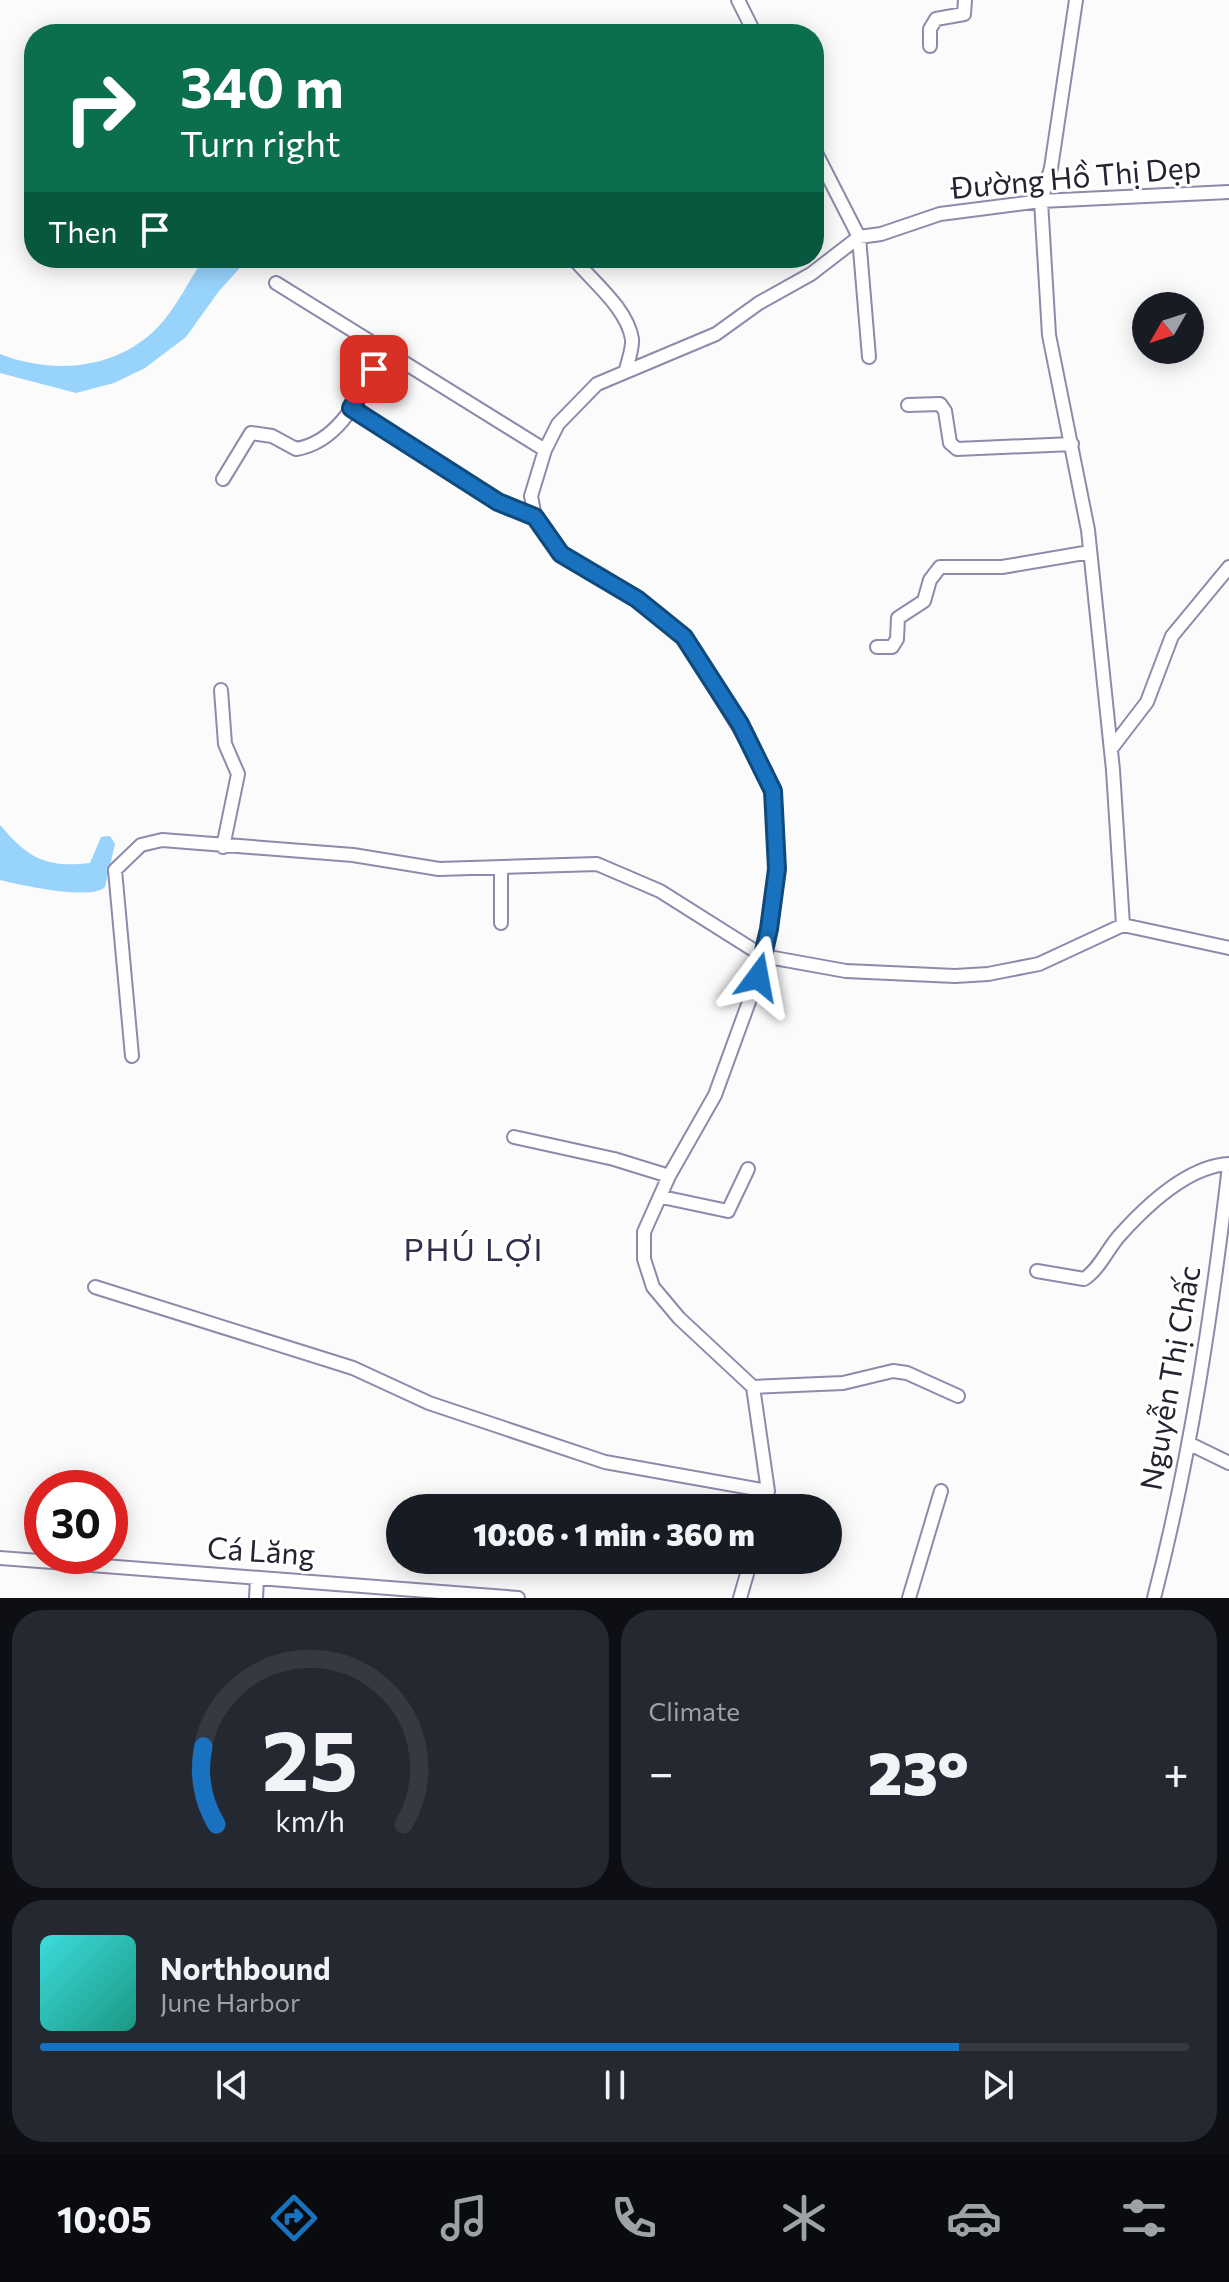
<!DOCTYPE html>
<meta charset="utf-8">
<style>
body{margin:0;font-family:Commissioner,sans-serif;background:#242831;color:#f1f3f6;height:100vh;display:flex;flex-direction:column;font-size:30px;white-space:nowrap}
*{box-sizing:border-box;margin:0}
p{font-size:26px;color:#9ea1a6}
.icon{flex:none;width:44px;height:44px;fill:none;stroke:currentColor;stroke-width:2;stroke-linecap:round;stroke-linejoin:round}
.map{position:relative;height:1598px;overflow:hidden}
.side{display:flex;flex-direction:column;gap:12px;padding:12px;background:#0d0f14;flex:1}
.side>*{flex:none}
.banner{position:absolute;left:24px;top:24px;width:800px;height:244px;border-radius:32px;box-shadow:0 4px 20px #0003;background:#0b6e4f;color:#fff;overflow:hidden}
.needle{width:52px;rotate:231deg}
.buttons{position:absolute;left:1132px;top:292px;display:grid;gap:16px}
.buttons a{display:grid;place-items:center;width:72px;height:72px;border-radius:50%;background:#171b24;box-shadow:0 4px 20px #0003;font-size:40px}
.speed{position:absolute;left:24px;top:1470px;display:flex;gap:16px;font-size:40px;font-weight:700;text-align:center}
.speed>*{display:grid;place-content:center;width:104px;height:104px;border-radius:50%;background:#171b24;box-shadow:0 4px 20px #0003;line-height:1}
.speed .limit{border:12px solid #d22;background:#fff;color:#111}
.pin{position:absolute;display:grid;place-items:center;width:68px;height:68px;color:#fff;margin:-34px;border-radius:16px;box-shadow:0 4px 12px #0006}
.me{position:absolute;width:88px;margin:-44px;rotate:13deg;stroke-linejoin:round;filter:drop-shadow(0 0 6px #0008)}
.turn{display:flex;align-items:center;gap:28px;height:168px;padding:0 24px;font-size:36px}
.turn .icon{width:104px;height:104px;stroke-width:2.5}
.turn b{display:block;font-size:56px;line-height:68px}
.then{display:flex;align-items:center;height:76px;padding:0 24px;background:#0003;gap:16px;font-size:30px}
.big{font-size:60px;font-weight:800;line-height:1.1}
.side .widget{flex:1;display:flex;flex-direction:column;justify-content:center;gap:12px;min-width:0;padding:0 28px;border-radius:32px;background:#242831}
.side .dial{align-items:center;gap:0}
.dial svg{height:208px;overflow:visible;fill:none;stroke:#363941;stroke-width:7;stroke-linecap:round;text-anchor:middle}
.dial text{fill:#f1f3f6;stroke:none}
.song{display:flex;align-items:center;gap:24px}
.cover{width:96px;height:96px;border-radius:12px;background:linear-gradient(135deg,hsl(180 70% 55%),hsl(170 70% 35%))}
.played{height:8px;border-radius:4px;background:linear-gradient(90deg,#1872bf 80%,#363941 80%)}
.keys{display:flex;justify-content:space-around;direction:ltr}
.heat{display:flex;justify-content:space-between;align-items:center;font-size:44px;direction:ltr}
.side .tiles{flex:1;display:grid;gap:12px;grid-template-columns:1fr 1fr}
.widget:last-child{grid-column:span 2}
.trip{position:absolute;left:386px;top:1494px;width:456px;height:80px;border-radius:40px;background:#171b24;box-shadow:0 4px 20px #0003;font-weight:800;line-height:80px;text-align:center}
.menu{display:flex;height:128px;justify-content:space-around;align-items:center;background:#090b0e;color:#9ea1a6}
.menu .icon{width:56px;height:56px}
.menu .selected{color:#1872bf}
.menu b{font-size:36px;color:#f1f3f6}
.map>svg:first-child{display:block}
.water{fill:#98d3fc}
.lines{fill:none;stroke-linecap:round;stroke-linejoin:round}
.minor-casing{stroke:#8f89aa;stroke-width:16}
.minor{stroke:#fff;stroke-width:12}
.route-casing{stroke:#104a7c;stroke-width:20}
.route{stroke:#1872bf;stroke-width:14}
.labels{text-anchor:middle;stroke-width:6;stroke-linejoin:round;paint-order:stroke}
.street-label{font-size:30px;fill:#252330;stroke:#fff}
.neighbourhood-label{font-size:32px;letter-spacing:2px;fill:#322d48;stroke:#fff}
</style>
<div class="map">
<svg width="1229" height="1598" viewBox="0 0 1229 1598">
<rect width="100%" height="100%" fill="#fbfbfb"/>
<path class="water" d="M205,258H249L219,291L186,337L145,368L114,383L76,393L0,373V354C59,377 129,368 168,315C182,297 191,276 205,258Z
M0,825C29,859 46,868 90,863L101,837L110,836L115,844L105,887C92,901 20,885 0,880Z"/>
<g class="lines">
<g class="minor-casing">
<path id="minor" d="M738,0L755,34
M1076,0L1051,168L1041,201L1049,335L1088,530L1113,770L1123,925L1229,948
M930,46V29L936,19L964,14L965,0
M814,149L859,237L869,357
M573,258C592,281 627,308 632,339C633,348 628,361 626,370
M276,283L545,450
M908,405L940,404L945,411L950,443L957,449L1072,444
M351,408L498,502L535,517L561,554L637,599L684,637L766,772L776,812L777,869L769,929L758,977L715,1095L669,1176L644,1232V1259L653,1287L679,1318L753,1387L768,1491L764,1508
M223,479L251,433L272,436L296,449C344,441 363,387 385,350
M535,517L531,496L545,450L558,424L597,384L716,334L759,303L811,274L859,237L881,234L940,214L1041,201L1229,192
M877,647H892L897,639L898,618L924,601L930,580L940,567H1002L1090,552
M221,690L225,744L238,774L223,847
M1111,749L1147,702L1172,636L1229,567
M501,867V923
M132,1056L115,870L141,845L162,840L353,855L439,869L597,864L660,891L763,956L846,971L955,976L988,974L1039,964L1123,925
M514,1137L614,1159L669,1176
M662,1197L728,1211L748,1169
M1037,1271L1084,1279C1099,1270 1108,1248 1120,1235C1147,1205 1188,1166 1229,1164
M95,1287L353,1368L429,1403L605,1462L768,1491
M753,1387L843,1383L893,1371L907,1373L958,1396
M1190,1444L1229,1463
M0,1558L518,1598
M256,1598L257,1578
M740,1598L751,1560
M909,1598L941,1491
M1154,1598C1191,1455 1212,1312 1229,1166"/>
</g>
<use href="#minor" class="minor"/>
</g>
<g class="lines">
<g class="route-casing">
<path id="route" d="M374,369L351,408L498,502L535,517L561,554L637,599L684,637L740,724L773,791L777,869L769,929L758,977"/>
</g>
<use href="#route" class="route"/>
</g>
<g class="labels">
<g class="street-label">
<text transform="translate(1076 178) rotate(-5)" y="10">Đường Hồ Thị Dẹp</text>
<text transform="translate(1171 1378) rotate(-80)" y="10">Nguyễn Thị Chấc</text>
<text transform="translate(261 1552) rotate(4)" y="10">Cá Lăng</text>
</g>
<g class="neighbourhood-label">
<text x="474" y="1261">PHÚ LỢI</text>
</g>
</g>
</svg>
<div class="buttons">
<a><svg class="needle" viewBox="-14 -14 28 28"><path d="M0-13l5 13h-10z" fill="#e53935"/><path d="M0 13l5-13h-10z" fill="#9ea1a6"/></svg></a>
</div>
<div class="speed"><div class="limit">30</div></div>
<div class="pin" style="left:374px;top:369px;background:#d93025"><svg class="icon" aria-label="arrive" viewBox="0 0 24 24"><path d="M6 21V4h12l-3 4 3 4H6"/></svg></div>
<svg class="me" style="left:758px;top:977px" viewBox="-20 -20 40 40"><path d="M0-17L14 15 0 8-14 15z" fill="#1872bf" stroke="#fff" stroke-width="4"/></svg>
<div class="trip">10:06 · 1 min · 360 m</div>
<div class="banner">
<div class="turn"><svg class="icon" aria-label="right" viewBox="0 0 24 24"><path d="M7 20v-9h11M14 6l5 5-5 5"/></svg><div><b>340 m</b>Turn right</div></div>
<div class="then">Then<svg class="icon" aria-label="arrive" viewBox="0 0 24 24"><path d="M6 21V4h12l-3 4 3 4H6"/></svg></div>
</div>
</div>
<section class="side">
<div class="tiles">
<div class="widget dial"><svg viewBox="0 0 100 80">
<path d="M14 69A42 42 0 1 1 86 69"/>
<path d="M14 69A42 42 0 0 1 9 39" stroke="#1872bf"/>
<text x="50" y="56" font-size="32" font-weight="700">25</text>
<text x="50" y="72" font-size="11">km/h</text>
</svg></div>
<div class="widget"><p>Climate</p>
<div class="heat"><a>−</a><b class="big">23°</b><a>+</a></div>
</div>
<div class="widget">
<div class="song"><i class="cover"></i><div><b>Northbound</b><p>June Harbor</p></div></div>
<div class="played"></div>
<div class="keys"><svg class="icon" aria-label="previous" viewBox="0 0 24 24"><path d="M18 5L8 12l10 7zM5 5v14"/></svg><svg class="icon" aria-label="pause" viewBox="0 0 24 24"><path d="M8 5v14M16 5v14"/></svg><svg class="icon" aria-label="next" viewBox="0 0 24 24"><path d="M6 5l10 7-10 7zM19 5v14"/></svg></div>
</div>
</div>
</section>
<nav class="menu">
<b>10:05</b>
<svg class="icon selected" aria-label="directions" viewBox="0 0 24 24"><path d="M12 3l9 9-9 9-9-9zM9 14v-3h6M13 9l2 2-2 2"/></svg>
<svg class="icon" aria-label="music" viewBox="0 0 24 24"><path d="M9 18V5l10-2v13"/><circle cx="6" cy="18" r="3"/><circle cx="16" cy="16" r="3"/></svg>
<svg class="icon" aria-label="phone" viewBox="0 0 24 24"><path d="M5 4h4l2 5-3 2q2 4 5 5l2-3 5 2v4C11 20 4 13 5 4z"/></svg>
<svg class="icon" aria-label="climate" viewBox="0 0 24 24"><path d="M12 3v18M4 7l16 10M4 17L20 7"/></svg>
<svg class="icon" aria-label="car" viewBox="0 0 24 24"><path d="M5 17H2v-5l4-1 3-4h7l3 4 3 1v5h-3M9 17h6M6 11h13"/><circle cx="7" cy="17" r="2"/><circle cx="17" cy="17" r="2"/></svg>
<svg class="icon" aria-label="filters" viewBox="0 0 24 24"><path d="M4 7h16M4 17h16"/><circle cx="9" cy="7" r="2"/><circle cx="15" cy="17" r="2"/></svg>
</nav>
